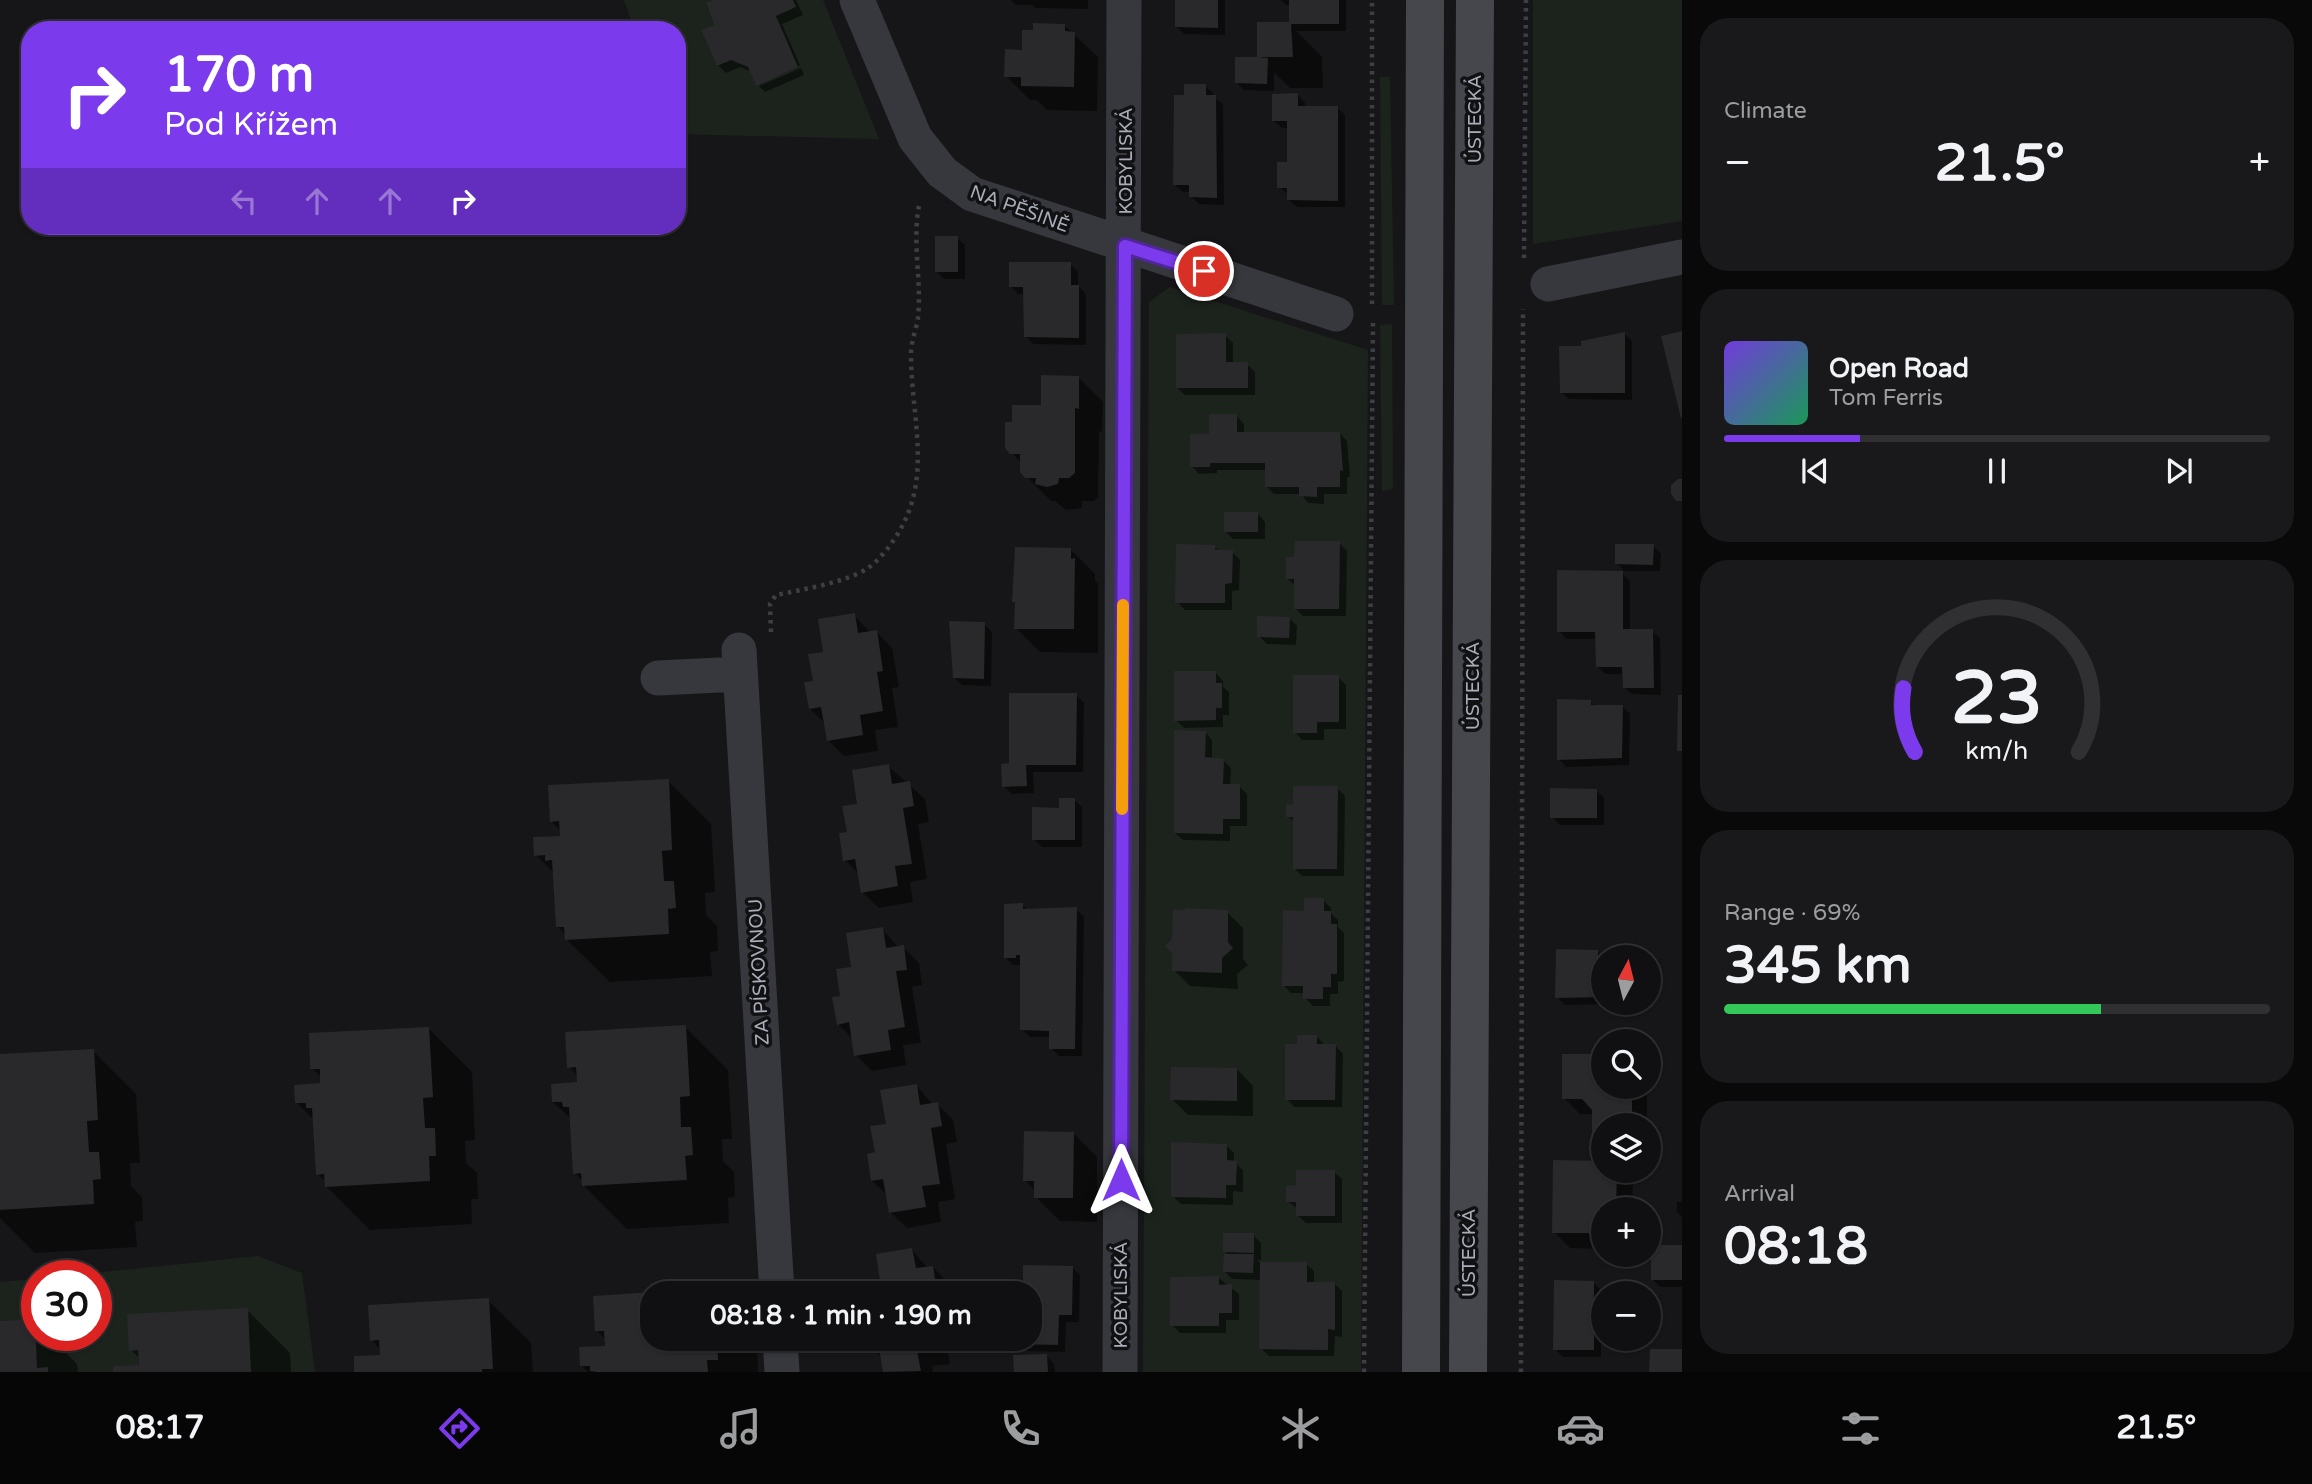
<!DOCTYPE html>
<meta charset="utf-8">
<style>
body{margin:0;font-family:"Varela Round",sans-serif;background:#19191b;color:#f1f3f6;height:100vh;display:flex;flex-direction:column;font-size:26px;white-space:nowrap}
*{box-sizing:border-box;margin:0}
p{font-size:23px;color:#9c9d9f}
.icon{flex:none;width:38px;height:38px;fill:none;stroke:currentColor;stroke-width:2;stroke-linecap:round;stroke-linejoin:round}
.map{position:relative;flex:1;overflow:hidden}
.sheet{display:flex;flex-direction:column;gap:18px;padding:18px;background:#09090a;width:630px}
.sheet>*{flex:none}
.guide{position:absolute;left:21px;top:21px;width:665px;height:214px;border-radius:28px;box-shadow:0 2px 5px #0004,0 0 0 2px #303032;background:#7c3aed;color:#fff;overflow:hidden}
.needle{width:46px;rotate:7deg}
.buttons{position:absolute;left:1591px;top:945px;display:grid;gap:14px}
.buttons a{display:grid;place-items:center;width:70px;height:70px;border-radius:50%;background:#101012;box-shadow:0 2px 5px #0004,0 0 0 2px #303032;font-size:35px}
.speed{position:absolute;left:21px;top:1260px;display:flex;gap:14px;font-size:35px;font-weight:700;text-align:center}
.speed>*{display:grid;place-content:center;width:91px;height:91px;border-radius:50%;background:#101012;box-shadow:0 2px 5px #0004,0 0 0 2px #303032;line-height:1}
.speed .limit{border:10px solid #d22;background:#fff;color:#111}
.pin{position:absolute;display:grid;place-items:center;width:60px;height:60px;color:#fff;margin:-30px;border:4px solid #fff;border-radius:50%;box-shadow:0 2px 7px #0007}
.me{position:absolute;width:77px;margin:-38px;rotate:0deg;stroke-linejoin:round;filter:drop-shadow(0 0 5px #0008)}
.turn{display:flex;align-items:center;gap:24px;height:147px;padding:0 28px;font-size:32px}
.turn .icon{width:91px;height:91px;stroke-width:2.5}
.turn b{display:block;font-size:49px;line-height:60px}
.lanes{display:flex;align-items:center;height:66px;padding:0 28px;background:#0003;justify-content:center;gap:35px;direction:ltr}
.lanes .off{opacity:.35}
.big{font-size:52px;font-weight:700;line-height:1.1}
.sheet .tile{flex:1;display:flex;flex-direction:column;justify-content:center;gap:10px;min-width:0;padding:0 24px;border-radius:28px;background:#19191b}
.sheet .dial{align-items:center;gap:0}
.dial svg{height:182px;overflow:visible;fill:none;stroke:#303032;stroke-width:7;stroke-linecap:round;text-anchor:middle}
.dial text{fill:#f1f3f6;stroke:none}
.song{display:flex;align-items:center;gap:21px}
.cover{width:84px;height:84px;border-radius:10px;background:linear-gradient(135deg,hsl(260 70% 55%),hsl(150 70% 35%))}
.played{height:7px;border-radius:4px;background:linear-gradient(90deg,#7c3aed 25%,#303032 25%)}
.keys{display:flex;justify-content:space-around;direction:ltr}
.heat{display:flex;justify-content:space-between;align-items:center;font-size:38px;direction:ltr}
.charge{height:10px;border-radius:5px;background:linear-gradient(90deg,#34c759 69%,#303032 0)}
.trip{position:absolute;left:640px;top:1281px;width:402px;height:70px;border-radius:28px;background:#101012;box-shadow:0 2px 5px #0004,0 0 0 2px #303032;font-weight:700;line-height:70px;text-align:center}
.dock{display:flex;height:112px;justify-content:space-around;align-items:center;background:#060607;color:#9c9d9f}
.dock .icon{width:49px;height:49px}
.dock .active{color:#7c3aed}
.dock b{font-size:32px;color:#f1f3f6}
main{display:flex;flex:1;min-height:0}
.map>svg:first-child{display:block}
.green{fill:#1c231d}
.shadow{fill:#0007}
.building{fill:#29292c}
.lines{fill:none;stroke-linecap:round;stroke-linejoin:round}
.path{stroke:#3d3f44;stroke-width:4.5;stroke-dasharray:3.5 5;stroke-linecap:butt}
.street{stroke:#37383d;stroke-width:35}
.secondary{stroke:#45474d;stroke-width:38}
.route-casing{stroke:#51269a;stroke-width:18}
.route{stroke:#7c3aed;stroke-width:12}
.slow{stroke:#f59e0b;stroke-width:12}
.labels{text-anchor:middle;stroke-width:7;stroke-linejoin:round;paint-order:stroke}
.street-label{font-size:19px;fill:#a8adb8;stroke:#111113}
</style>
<main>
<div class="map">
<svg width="1682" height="1372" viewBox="0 0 1682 1372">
<rect width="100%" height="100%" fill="#161618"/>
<path class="green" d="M624,0H713L706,4L714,25L701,30L717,66L731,60L748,67L756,85L798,67L776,16L796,7L793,0H823L879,139L677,134V30H635Z
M1533,0H1682V221L1533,244Z
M1380,77H1390L1394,305H1382Z
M1170,287L1368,350L1361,1372H1143L1149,302Z
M1392,324L1393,489L1382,491L1380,325Z
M258,1256L302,1273L315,1372H251L248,1309L138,1350L139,1365L113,1366V1372H48L47,1367L37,1368L34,1320L0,1321V1282L37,1279V1335H96V1276H65Z"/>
<path class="shadow" d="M718,0H796L803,15L782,24L800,65L758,83V85L752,72L740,67L726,73L718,65Z
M1011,0H1088V9L1035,8L1032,5H1016Z
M1177,0H1225V35L1184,34L1177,27Z
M1281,0H1346V31H1296L1322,57L1323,88H1290L1274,72V91L1244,90L1236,82L1262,60L1258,56V24L1293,26L1290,23V5H1286Z
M1064,25L1098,57L1097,111L1047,110L1037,100H1030L1006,76L1024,51Z
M801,68L804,75L765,92L759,86Z
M1205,86L1213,93V97L1223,104L1224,205L1199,204L1191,196V192H1183L1175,185L1186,97Z
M1298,95L1305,103V107H1337L1345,115V207H1297L1289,200V195L1279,187L1289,164V128H1282L1274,121Z
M957,238L965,245V279H944L937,272Z
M1070,264L1078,272V286L1086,294V345L1033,344L1026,336L1025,294H1018L1011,286Z
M1625,334L1632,341V400L1569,399L1561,392L1583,347Z
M1225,335L1233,343V364H1247L1255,372V395H1185L1177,388Z
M1079,378L1103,402L1102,432L1099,431L1098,497L1094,501H1082V508L1066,510L1055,501H1051L1021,471V463L1007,447L1014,424L1042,407Z
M1237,416L1244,424V434L1340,433L1347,441L1350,477H1347V494H1324V504L1308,503L1301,494H1274L1266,486L1267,470H1217V473L1199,474L1192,466L1211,436Z
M1258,514L1265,522V539H1233L1225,531Z
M1339,543L1347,551L1346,616H1303L1295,608L1296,587L1288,579L1296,559Z
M1653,546L1661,554L1660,571H1624L1617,563Z
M1215,547L1220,552H1232L1240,560L1239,590L1232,591V610H1185L1177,602Z
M1071,550L1095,574V580L1098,584V653L1040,652L1016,628V604L1014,601Z
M1622,573L1630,581V631H1652L1660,638L1661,695L1632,694L1624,687V674H1605L1597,666V639H1566L1559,631Z
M854,615L870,632L876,631L892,648L899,687L892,688L898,727L875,730L878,751L844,756L828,740L826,724L810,709L815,682L825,654Z
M1289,618L1297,626L1296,645L1267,644L1259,636Z
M984,624L992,632L991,686L962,685L954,677Z
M1216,673L1223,681V687L1229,692V715H1223V727L1184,728L1176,720Z
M1338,677L1346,685V729H1324V740H1302L1295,732Z
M1076,695L1084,703L1083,772H1033L1034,793L1012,794L1004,786Z
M1590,701L1595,706H1622L1630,714L1629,765L1566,767L1559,759Z
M1205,732L1212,740V759L1223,760L1231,768L1230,786H1239L1247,794V826H1230V841L1183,840L1175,833Z
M888,766L925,799L929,822L918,824L927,879L910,882L913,902L879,908L862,892L860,875L845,860L849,833Z
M668,781L711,824L715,892L705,893L706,915L717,926L718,951L710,952L712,976L610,982L566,939V935L557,926L554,873L536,855L561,837V831L551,821Z
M1337,788L1345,796L1344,876H1302L1295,869V823L1288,816Z
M1596,790L1604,798V825H1560L1552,817Z
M1074,800L1082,807V847H1042L1034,839L1061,809Z
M1323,900L1331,908V913L1338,920V927L1344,933V981L1338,982V994H1330V1006H1313L1305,998V993H1291L1283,985L1306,912Z
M1022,905L1028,910L1076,909L1084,917L1082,1056H1059L1051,1048V1037H1030L1022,1029V965H1013L1005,957Z
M1227,912L1243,928V959L1248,965L1237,974L1238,989L1190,986L1174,970V940Z
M882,929L898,947H903L919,963L922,985L912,987L921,1043L903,1045L906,1065L872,1071L856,1055L853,1039L838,1024L842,997L853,969Z
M1597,951L1603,957V1003L1612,1004L1565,1005L1557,997Z
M685,1027L728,1070L732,1139H722L723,1161L734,1172L735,1197L728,1198L729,1223L627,1229L584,1186L583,1182L575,1173L572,1120L553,1102L579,1084V1077L569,1067Z
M428,1028L472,1072L475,1140L465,1141L466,1163L477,1173L478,1199H471L472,1224L370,1230L327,1187V1183L318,1174L315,1121L297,1103L322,1085V1078L312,1068Z
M1316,1036L1324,1044L1336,1046L1343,1054L1342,1107H1294L1287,1099L1299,1046Z
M93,1051L136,1094L140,1163H130L131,1186L142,1197L143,1221L135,1222L137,1247L35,1253L0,1218V1056Z
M1603,1056V1087H1647V1125H1603V1151L1594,1142V1114H1580L1564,1098Z
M1237,1069L1253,1086V1116L1188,1115L1172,1099Z
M917,1086L933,1105L937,1104L953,1120L957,1142L946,1144L955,1199L938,1202L941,1222L907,1228L890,1212L888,1196L872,1181L877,1154L888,1125Z
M1073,1133L1097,1157V1222L1060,1221L1036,1197V1192L1025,1180Z
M1226,1145L1234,1153V1162L1243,1170V1192L1233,1191V1205L1181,1204L1173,1196Z
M1603,1162V1171H1624L1633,1179L1632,1209H1603V1249L1570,1248L1554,1232Z
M1334,1172L1342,1179V1223H1306L1298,1216V1209L1288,1202L1298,1187Z
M1677,1202H1682V1217L1677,1212Z
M1253,1235L1261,1243V1260H1257L1261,1263L1306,1264L1314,1271V1283L1335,1284L1342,1291V1337L1335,1336L1334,1356H1269L1261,1348L1262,1280L1232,1279L1225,1272L1229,1256L1225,1251Z
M1682,1247V1287H1660L1653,1280Z
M912,1250L928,1268L933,1267L949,1284L950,1293H868V1291L883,1289Z
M1025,1267H1072L1080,1275L1079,1322H1066L1065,1352L1023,1351L1015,1343V1339H1031V1293H1025Z
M1219,1278L1239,1294V1320H1226V1333H1180L1172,1325Z
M1593,1282L1601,1290L1603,1339H1624H1601V1357H1563L1555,1349Z
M595,1297L653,1339H757L758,1372H588L581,1365L607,1348L606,1340L597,1331Z
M488,1300L531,1343L533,1372H356L382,1357L381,1350L371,1340Z
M247,1310L290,1353L291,1372H115L141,1366V1360L131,1350Z
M34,1321L37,1324V1335H48L77,1364L78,1372H0V1323Z
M867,1339H946L950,1364L932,1366L933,1372H885L883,1359L868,1344Z
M1047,1356L1054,1364L1055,1372H1016Z"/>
<path class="building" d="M713,0H793L796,7L776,16L798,67L756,86L748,67L731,60L717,66L701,30L714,25L706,3Z
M1175,0H1218V28L1175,27Z
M1289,0H1339V24H1291L1293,57H1258L1268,58L1267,84L1235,83V57H1257V22H1289Z
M1033,23L1065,24V31L1075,32L1074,87L1021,86V77H1004L1005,49L1022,50V30H1033Z
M1184,84H1206V95H1216L1217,198L1189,197V185H1173L1174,95H1184Z
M1298,93V106H1338V201L1287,200V188H1277V162H1287V121H1272V94Z
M935,236H958V272H935Z
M1009,262H1071V285H1079V338L1024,337L1023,287H1009Z
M1682,331V418H1681L1661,336Z
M1625,332V393H1560L1559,346H1581V341Z
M1226,333V362H1248V388H1176V334Z
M1041,375L1079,376V409L1075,408V473L1069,478H1059L1058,484L1047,487L1035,484L1036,478H1025L1020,472V454H1010L1005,448V422H1012V405H1041Z
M1209,414H1237V432H1340L1343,471L1340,470V487H1317V497L1299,496V487H1265V463H1210V467H1190V434H1209Z
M1678,479H1682V501H1676L1671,494V485Z
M1224,512H1258V532H1224Z
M1295,541H1340L1339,609H1294V579H1286V557H1294Z
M1176,544L1216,545L1215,550H1233L1232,583L1225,584V603H1175Z
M1615,544H1654L1653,565L1615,564Z
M1015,547L1071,548V559L1075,558L1074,629H1014L1015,602H1012Z
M1557,570L1623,571V629H1653L1654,688H1623L1622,667H1596L1595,632H1557Z
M855,613L858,633L877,630L883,671L877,672L883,711L860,715L863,735L827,741L821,707L809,709L804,682L813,681L808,654L823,652L818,619Z
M1257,616L1290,617L1289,638L1257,637Z
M949,621L985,622L984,679L953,678Z
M1174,671H1216V683H1222V708H1216V720L1174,721Z
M1293,675H1339V722H1317V733H1293Z
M1009,693H1077L1076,765H1026L1027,786L1002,787L1001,764L1009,763Z
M1678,695H1682V751H1677Z
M1557,699L1591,700V705H1623L1622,758L1557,760Z
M1174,730L1206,731L1205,757L1224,759L1223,784H1240V819H1223V834L1174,833Z
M889,764L892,784L910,781L914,806L903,808L912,864L895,866L898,886L861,893L855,859L843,861L839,833L847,832L842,806L857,804L852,770Z
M669,779L672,850L662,851L664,881H674L676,908L668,909L669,934L565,940L564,927H556L552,860L545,861V855L534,856L533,837L560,836L559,821L550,822L548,785Z
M1293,786H1338L1337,869H1293V817H1286V804L1293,805Z
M1550,788L1597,789V818H1550Z
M1059,798H1075V840H1032V807L1059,808Z
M1304,898H1324V911H1331V924H1337V974H1331V987H1323V999H1303V986H1282L1283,910L1304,911Z
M1023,903V909L1077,907L1075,1049H1049V1031L1020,1030V955H1016V958H1004V904Z
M1185,908L1228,910V942L1233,948L1222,958V973L1172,971V953L1165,946L1172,939L1173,910H1185Z
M883,927L886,948L904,945L907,970L896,971L905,1027L888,1030L891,1050L854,1056L849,1022L837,1025L832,997L840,996L836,969L851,967L846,933Z
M1556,949L1598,950V962H1603V997L1555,998Z
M686,1025L690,1096L680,1097L681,1127H691L693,1155L685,1156L687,1180L582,1186L581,1173L573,1174L569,1107H563L562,1102H552L551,1084L577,1082L576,1067L567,1068L565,1032Z
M429,1027L433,1097L423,1098L425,1128H435L436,1156H429L430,1181L325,1187L324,1174L316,1175L312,1108H306V1103H295L294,1085L320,1083V1069H310L309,1033Z
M1297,1035H1317V1044H1336L1335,1100H1285V1044H1297Z
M94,1049L98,1120L87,1121L89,1152H99L101,1179L93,1180L94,1204L0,1210V1054Z
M1562,1054H1603V1087H1632V1125H1603V1143H1592V1110L1582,1099H1562Z
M1171,1067L1237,1068V1101L1170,1100Z
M917,1084L920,1105L938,1102L942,1126L931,1128L940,1184L922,1186L926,1207L889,1213L883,1179L871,1181L867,1154L875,1152L870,1126L886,1124L880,1090Z
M1024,1131L1074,1132L1073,1198H1034V1181H1023Z
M1171,1142L1227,1144V1160L1237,1161L1236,1185H1226V1198L1171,1197Z
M1553,1160L1603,1161V1171H1617L1616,1209H1603V1233H1552Z
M1296,1170H1335V1216H1296V1202H1286V1186L1296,1185Z
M1223,1233H1254V1253L1223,1252Z
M1651,1245H1682V1280H1651Z
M912,1248L916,1268L933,1266L937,1291L926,1293H866V1290L881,1287L876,1254Z
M1224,1254H1254L1253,1273L1223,1272Z
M1260,1262H1307V1282H1335V1330L1328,1329V1350L1259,1349Z
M1023,1265L1073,1266L1072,1315H1059L1058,1345L1013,1344V1339H1031V1293H1023Z
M1219,1276V1285L1232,1284V1313H1219V1326H1170V1277Z
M1554,1280L1594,1281V1309H1603V1332H1594V1350H1553Z
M714,1289V1293H673V1291Z
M653,1292V1339H717L718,1360H707L708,1372H597L590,1371V1366H580L579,1347L605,1346L604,1331H595L593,1296Z
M489,1298L493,1369H482V1372H354V1356L380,1355L379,1340L370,1341L368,1305Z
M248,1308L251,1372H113V1366L139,1365L138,1350L129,1351L127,1314Z
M35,1319L37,1368L48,1367V1372H0V1321Z
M865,1339H933L935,1348L917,1351L921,1371L883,1372L878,1343L866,1345Z
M1650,1349H1682V1372H1649Z
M1047,1354L1048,1372H1014L1013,1355Z"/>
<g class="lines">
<path class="path" d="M1524,258L1526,0
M1372,304V0
M771,632L770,604L776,595C800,590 848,582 868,568C878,561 886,551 893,541C935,482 911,420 911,354C911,342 916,330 918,318C922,279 911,238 920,201
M1364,1372L1373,323
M1521,1372L1523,309"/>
<path class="street" d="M857,0L915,138L942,172L972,194L1336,314
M1548,284L1682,257
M739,650L777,1293
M658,678L740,674
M780,1339L782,1372
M1120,1372L1124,0"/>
<path class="secondary" d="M1421,1372L1425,0
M1468,1372L1475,0"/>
</g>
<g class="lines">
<g class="route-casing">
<path id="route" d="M1121,1180L1125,246L1204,271"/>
</g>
<use href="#route" class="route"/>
<path class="slow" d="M1122,809L1123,605"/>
</g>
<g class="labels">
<g class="street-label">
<text transform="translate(1474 119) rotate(-90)" y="7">ÚSTECKÁ</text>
<text transform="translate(1125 161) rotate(-90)" y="7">KOBYLISKÁ</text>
<text transform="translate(1020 208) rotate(20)" y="7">NA PĚŠINĚ</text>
<text transform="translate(1472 686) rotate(-90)" y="7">ÚSTECKÁ</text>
<text transform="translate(758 972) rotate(-93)" y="7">ZA PÍSKOVNOU</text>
<text transform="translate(1468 1253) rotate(-90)" y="7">ÚSTECKÁ</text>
<text transform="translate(1120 1295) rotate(-90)" y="7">KOBYLISKÁ</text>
</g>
</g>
</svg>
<div class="buttons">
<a><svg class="needle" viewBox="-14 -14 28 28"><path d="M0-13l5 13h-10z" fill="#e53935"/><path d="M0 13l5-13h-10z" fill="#9c9d9f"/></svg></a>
<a><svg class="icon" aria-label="search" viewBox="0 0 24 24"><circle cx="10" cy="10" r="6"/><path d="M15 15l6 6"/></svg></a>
<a><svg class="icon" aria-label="layers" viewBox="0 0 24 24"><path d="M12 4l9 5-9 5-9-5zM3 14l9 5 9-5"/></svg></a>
<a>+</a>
<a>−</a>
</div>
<div class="speed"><div class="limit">30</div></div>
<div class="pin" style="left:1204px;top:271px;background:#d93025"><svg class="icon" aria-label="arrive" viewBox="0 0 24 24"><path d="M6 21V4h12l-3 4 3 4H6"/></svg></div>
<svg class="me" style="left:1121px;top:1180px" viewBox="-20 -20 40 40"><path d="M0-17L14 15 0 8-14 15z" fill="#7c3aed" stroke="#fff" stroke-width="4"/></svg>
<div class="trip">08:18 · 1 min · 190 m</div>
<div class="guide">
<div class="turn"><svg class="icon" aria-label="right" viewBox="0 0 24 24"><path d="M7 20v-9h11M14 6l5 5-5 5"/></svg><div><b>170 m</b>Pod Křížem</div></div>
<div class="lanes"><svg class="icon off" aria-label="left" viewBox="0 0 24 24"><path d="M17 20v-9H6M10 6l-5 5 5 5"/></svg><svg class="icon off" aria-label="ahead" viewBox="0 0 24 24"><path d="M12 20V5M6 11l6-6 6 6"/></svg><svg class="icon off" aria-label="ahead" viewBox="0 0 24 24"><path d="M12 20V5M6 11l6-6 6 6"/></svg><svg class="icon" aria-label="right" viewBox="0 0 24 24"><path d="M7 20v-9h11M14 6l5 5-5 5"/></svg></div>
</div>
</div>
<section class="sheet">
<div class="tile"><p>Climate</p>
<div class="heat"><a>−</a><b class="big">21.5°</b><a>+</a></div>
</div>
<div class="tile">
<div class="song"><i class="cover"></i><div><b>Open Road</b><p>Tom Ferris</p></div></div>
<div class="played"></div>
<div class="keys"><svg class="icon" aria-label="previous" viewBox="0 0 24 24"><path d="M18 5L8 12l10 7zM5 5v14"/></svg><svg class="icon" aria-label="pause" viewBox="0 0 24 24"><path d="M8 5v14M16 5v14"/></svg><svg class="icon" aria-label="next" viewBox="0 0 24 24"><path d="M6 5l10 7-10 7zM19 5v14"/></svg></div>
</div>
<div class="tile dial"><svg viewBox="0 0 100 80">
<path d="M14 69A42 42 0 1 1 86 69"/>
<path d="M14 69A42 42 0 0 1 9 41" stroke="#7c3aed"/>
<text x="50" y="56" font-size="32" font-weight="700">23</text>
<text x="50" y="72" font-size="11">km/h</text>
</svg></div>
<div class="tile"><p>Range · 69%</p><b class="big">345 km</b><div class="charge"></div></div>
<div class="tile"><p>Arrival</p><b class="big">08:18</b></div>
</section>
</main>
<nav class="dock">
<b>08:17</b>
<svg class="icon active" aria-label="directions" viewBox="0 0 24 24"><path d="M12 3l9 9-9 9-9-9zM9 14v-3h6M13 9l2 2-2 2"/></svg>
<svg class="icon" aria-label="music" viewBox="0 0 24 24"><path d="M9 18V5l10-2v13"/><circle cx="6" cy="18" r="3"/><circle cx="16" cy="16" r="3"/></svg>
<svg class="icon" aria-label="phone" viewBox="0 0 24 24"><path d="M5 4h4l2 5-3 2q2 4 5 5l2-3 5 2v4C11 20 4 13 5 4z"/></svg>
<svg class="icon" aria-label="climate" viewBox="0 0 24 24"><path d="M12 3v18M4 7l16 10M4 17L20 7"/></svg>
<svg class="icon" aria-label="car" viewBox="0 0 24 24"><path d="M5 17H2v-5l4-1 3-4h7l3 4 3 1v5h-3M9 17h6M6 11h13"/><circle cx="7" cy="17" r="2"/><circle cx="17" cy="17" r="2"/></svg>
<svg class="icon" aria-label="filters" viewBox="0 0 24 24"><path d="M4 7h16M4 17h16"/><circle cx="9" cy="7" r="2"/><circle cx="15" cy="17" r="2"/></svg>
<b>21.5°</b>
</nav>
